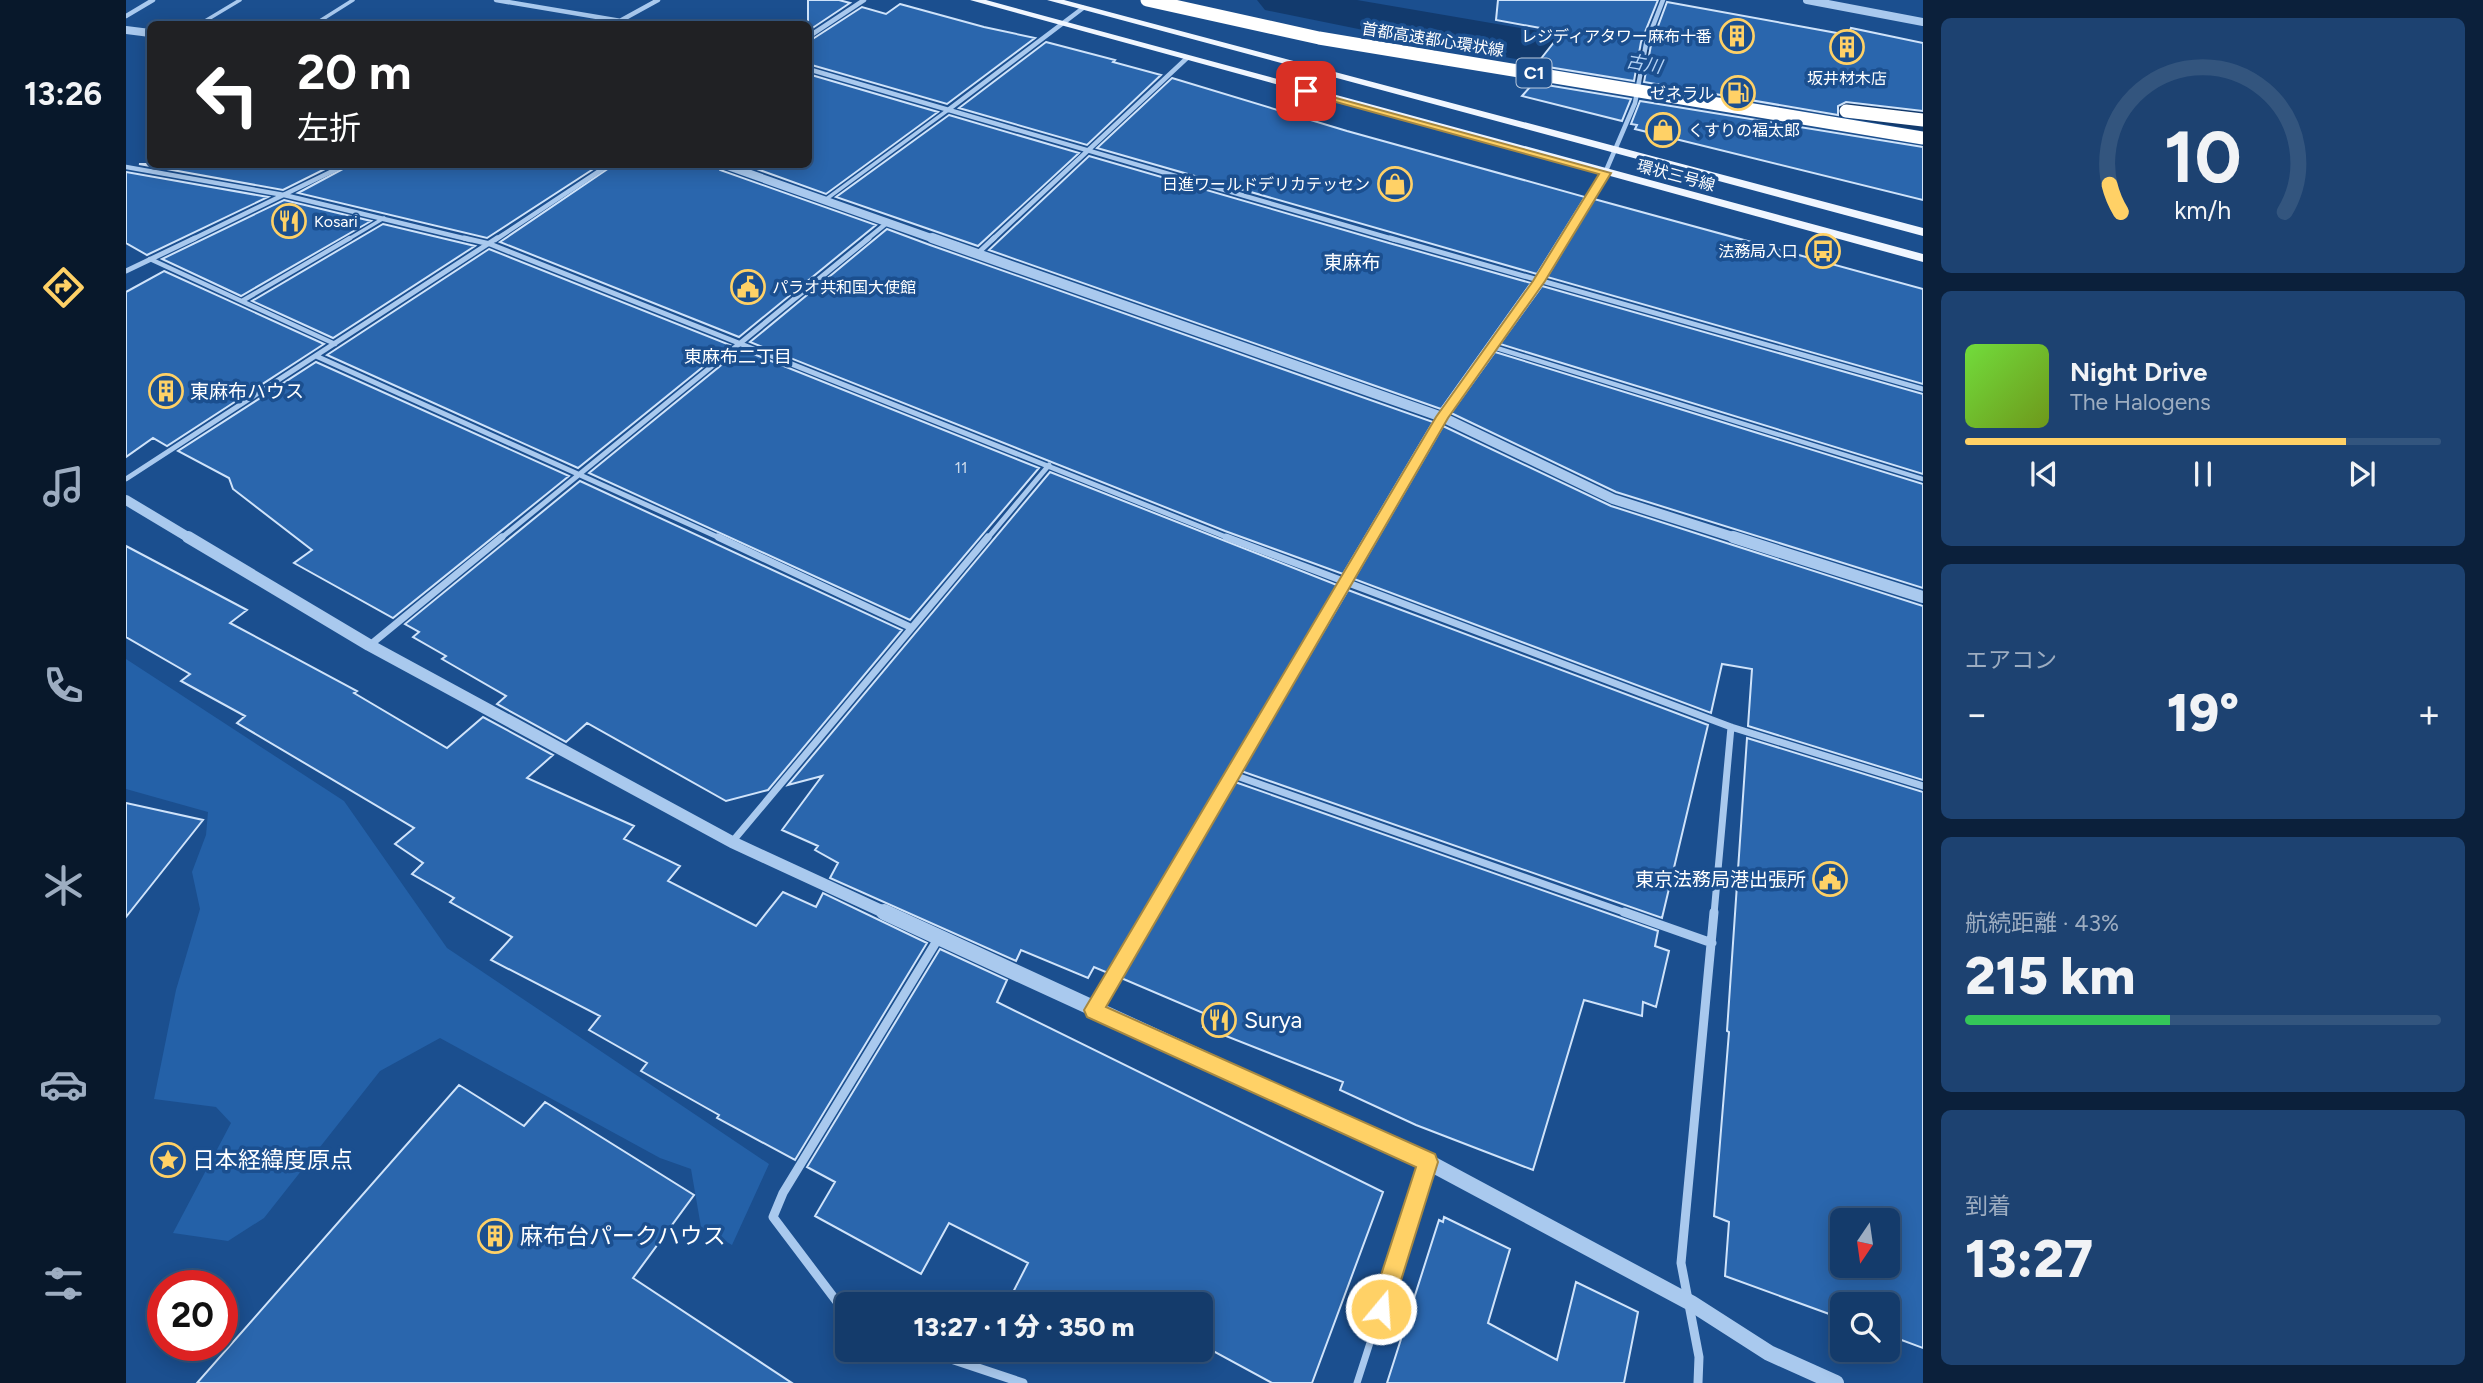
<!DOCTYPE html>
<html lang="ja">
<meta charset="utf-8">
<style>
body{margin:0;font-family:Figtree,"Noto Sans JP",sans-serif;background:#1d4271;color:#f1f3f6;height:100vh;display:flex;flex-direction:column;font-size:26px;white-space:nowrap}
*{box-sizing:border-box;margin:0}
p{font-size:23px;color:#9dadc1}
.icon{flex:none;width:38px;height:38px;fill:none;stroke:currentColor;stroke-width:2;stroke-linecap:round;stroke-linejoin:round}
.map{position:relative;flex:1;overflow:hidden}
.side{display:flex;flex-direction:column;gap:18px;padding:18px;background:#0b203b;width:560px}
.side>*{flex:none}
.banner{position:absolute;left:21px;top:21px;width:665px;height:147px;border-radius:10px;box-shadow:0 4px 18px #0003,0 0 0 2px #33557e;background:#202124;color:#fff;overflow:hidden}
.needle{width:46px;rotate:193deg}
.tools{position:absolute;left:1704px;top:1208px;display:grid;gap:14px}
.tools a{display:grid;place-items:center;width:70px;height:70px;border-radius:10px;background:#143b6b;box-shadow:0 4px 18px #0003,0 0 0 2px #33557e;font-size:35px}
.speed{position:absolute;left:21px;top:1270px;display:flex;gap:14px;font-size:35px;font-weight:700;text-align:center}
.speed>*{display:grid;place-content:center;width:91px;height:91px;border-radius:50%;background:#143b6b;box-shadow:0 4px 18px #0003,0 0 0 2px #33557e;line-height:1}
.speed .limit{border:10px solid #d22;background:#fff;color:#111}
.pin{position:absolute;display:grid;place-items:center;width:60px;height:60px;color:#fff;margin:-30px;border-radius:14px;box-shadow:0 4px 10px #0006}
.me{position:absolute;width:77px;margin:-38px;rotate:18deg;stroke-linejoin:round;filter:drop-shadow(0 0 5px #0008)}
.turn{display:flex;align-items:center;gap:24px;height:147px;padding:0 35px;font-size:32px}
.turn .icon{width:91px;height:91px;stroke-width:2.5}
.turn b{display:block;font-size:49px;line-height:60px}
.big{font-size:52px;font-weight:800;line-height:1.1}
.side .card{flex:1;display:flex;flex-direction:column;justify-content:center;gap:10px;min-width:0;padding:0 24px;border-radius:10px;background:#1d4271}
.side .dial{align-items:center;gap:0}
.dial svg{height:182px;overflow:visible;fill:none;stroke:#33557e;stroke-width:7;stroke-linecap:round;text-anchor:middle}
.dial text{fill:#f1f3f6;stroke:none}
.song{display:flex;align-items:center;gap:21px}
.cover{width:84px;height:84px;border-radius:10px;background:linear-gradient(135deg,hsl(100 70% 55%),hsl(80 70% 35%))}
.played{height:7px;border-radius:4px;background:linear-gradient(90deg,#ffd166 80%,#33557e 80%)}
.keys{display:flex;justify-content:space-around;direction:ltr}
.heat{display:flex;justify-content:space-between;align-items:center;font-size:38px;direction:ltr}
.charge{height:10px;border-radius:5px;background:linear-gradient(90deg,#34c759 43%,#33557e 0)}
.trip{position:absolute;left:709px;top:1292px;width:378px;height:70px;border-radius:10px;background:#143b6b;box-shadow:0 4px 18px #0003,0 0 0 2px #33557e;font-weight:800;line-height:70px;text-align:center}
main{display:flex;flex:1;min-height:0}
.dock{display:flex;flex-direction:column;width:126px;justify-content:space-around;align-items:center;background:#08182b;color:#9dadc1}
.dock .icon{width:49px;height:49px}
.dock .on{color:#ffd166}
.dock b{font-size:32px;color:#f1f3f6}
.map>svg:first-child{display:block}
.green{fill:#2461a8}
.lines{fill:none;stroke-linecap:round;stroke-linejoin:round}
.river{fill:#123a6d;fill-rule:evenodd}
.building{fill:#2a66ad;stroke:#cfe3fa;stroke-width:2;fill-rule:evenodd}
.service-far2{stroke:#a9c9ee;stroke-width:3.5}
.service-far1{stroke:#a9c9ee;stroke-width:4.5}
.service{stroke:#a9c9ee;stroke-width:7}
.minor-far3{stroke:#a9c9ee;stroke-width:4.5}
.minor-far2{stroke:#a9c9ee;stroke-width:5}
.minor-far1{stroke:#a9c9ee;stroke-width:7}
.minor{stroke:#a9c9ee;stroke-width:9}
.tertiary-far3{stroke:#a9c9ee;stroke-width:8}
.tertiary-far2{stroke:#a9c9ee;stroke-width:10}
.tertiary-far1{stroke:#a9c9ee;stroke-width:12}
.tertiary{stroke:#a9c9ee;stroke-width:16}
.primary{fill:#f0f6ff;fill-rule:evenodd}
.motorway-bridge{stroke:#fff;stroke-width:13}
.route{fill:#ffd166;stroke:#a68842;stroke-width:2}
.labels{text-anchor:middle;stroke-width:7;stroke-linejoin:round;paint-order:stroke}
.far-poi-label{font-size:16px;fill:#fff;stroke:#1b4f8f;text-anchor:end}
.far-street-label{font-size:16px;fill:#fff;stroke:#1b4f8f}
.number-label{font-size:16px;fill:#cad9ea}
.far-water-label{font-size:18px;font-style:italic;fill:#b5d3f5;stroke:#1b4f8f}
.shield{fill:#1b4f8f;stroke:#bbcadd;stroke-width:2}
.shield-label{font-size:18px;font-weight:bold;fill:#fff}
.far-neighbourhood-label{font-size:18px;fill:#fff;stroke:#1b4f8f}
.far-quarter-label{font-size:19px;fill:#fff;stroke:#1b4f8f}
.poi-label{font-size:19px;fill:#fff;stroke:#1b4f8f;text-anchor:start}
.near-poi-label{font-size:23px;fill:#fff;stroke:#1b4f8f;text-anchor:start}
</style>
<main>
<nav class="dock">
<b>13:26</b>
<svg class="icon on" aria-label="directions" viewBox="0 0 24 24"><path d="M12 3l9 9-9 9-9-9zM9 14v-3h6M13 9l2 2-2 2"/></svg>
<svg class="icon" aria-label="music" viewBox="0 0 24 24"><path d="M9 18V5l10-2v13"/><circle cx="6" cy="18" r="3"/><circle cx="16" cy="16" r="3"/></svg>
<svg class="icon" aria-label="phone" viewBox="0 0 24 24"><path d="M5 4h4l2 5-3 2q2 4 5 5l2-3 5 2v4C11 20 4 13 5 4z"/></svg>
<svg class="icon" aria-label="climate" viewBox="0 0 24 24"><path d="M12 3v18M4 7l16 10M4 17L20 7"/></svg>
<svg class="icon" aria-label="car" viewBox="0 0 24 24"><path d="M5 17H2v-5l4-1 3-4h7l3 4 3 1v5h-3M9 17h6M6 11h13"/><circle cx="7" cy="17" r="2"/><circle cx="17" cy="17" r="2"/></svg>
<svg class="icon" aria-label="filters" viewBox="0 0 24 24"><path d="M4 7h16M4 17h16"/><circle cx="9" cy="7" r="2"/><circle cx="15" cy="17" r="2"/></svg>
</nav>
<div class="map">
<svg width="1797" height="1383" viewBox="0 0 1797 1383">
<rect width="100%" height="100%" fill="#1b4f8f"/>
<path class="green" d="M0,659L218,801L321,948L643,1164L606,1245L575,1227L565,1169L534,1158L314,1038L254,1071L138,1218L102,1241L47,1233L105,1123L90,1107L28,1099L50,990L74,909L66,872L80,835L82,812L0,789Z"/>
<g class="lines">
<path class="river" d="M1131,0H1231L1797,97V131L1316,46L1139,10Z"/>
</g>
<path class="building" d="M682,0H713L724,3L682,31Z
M1372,0H1532L1515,42L1508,81L1410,65L1436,32L1370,20Z
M1541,2L1722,35L1725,28L1797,43V111L1720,102L1712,106V115L1518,82L1525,45Z
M774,4L858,27L909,38L821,104L682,64V42L736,7L760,14Z
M920,42L989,60L987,62L1035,75L961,145L833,108Z
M682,74L812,112L700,194L617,164H682Z
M1046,78L1221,131L1459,197L1411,274L971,148Z
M1396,81L1505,99L1496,121L1396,96L1404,87L1393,84Z
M1514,101L1797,147V200L1509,129L1511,125L1505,124Z
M823,115L953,153L852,246L710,197Z
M963,156L1263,243L1405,283L1315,409L863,250Z
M13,164H209L157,190Z
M226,164H475L361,238L172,193Z
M489,164H590L594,170L750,225L613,337L374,242Z
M0,172L142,197L21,255L0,243Z
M1468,199L1797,289V384L1421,277Z
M158,200L245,221L115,296L36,259Z
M257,224L349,246L207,338L126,301Z
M761,229L804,245L1307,422L1217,574L1099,531L624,342Z
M363,249L604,345L452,468L201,355Z
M38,271L198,344L41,446L27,438L0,457V292Z
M1416,286L1797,394V474L1374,344Z
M615,349L913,468L784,620L463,473Z
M1369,352L1797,484V588L1490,492L1325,413Z
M190,362L443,476L267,618L168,563L186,550L107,489L103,478L52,451Z
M1317,426L1485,506L1797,606V780L1622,726L1626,669L1596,664L1585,713L1228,579Z
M924,472L1211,585L982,973L968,967L962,978L895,950L890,961L704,878L712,863L689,850L692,846L656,830L696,776L662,785Z
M454,481L776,630L642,790L600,801L461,723L440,742L371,704L380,696L316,659L320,656L287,637L293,632L279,624Z
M0,546L121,610L104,623L231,691L228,693L321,748L357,717L427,755L401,778L508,826L498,839L554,866L542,881L630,926L657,892L690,907L697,893L801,943L669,1160L591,1118L593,1115L515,1071L521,1063L463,1030L474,1016L365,960L386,937L324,902L328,898L286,874L297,863L269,844L288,828L111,723L119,716L55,681L64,674L0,637Z
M1222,590L1582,725L1536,918L1115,771Z
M1621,738L1797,792V1348L1762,1335V1304H1717V1319L1599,1276L1603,1222L1588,1216L1603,1032L1601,1031ZM1717,1220H1762V1265H1717Z
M1109,782L1532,931L1529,946L1543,951L1530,1007L1517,1002L1516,1016L1458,1000L1407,1170L1290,1125L1214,1090L1217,1082L1077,1027L1082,1015L995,978Z
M0,803L77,820L0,917Z
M814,949L881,980L871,1002L1257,1192L1186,1383H1146L1074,1344V1304H881L902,1263L823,1223L795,1274L689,1216L709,1182L681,1167Z
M333,1085L398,1126L419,1102L568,1195L507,1278L666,1383H71Z
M1318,1217L1384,1249L1362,1323L1431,1360L1450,1282L1512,1312L1498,1383H1261L1313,1220L1317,1222Z"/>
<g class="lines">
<path class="service-far2" d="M74,24L114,0
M189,24L227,0
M699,200L822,110
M221,240L258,218"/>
<path class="service-far1" d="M24,259L209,344
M116,301L224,238
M1364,346L1797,479"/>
<path class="service" d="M1231,1383L1302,1163"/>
<path class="minor-far3" d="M370,0L495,21
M0,16L27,0
M492,22L532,0
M682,37L738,0
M682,69L1270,240
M822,110L957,8
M0,167L158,195L345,240
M65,240L221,164
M369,240L484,164
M740,240L762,222
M866,240L1061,58
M1438,240L1479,173L1509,103L1520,44L1537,0"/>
<path class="minor-far2" d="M338,238L364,244L1105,539
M1264,238L1797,389
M852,253L868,238
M0,271L69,238
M190,356L596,539
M0,479L371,238
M374,539L743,238
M861,539L923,465
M1245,539L1316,417L1413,281L1439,238"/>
<path class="minor-far1" d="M592,537L784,627
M1100,537L1605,727L1797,786
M244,645L376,537
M1105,774L1503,914
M606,842L862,537
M1024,914L1246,537
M1588,914L1605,727"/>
<path class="minor" d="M1498,912L1586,943
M968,1010L1025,912
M721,1315L647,1217L657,1193L812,939
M795,1349L897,1383
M1572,1383L1573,1357L1555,1263L1588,912"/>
<path class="tertiary-far3" d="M1681,0L1797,22
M0,30L24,33
M596,164L811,240"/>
<path class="tertiary-far2" d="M806,238L1316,417L1487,499L1613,539
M0,500L65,539"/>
<path class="tertiary-far1" d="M62,537L243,645L606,842L762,914
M1607,537L1797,597"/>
<path class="tertiary" d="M758,912L1302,1162L1565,1303L1643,1353L1710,1383"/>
<path class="primary" d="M844,0H860L1797,254V262Z
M921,0H938L1797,228V236Z"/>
<path class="motorway-bridge" d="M1021,0L1193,38L1797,138
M1720,111L1797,120"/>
</g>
<path class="route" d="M1177,89L1485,173L1419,281L1322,418L980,1007L1309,1154L1312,1162L1266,1309L1262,1317L1255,1320L1247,1317L1244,1309L1290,1167L961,1017L958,1010L1310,417L1407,281L1473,174L1177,93Z"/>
<defs>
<g id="building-ring" transform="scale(1.75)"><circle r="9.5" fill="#1b4f8f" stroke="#ffd166" stroke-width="1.5"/><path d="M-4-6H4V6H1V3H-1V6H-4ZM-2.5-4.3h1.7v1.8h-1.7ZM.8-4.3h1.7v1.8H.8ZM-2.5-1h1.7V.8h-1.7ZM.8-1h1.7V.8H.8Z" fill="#ffd166"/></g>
<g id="fuel-ring" transform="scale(1.75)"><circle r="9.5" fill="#1b4f8f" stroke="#ffd166" stroke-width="1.5"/><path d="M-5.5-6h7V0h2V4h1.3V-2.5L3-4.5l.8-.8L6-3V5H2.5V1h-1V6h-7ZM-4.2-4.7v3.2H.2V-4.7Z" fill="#ffd166"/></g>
<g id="shop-ring" transform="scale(1.75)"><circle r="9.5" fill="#1b4f8f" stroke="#ffd166" stroke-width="1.5"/><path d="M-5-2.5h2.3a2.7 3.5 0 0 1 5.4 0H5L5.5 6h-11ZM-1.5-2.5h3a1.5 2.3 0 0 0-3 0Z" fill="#ffd166"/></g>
<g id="restaurant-ring" transform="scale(1.75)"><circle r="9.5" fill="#1b4f8f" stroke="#ffd166" stroke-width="1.5"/><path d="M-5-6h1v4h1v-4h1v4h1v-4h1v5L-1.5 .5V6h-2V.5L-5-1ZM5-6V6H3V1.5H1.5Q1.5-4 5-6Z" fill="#ffd166"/></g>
<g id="bus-ring" transform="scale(1.75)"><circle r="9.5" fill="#1b4f8f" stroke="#ffd166" stroke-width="1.5"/><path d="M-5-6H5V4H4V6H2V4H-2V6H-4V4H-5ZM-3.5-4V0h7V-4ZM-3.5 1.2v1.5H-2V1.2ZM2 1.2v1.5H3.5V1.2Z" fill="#ffd166"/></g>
<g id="civic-ring" transform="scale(1.75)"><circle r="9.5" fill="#1b4f8f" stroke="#ffd166" stroke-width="1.5"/><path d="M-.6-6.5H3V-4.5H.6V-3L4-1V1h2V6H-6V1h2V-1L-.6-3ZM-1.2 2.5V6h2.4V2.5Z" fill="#ffd166"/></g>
<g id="sight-ring" transform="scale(1.75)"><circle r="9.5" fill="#1b4f8f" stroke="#ffd166" stroke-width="1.5"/><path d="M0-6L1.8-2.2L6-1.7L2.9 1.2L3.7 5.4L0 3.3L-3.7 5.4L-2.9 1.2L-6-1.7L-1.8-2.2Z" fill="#ffd166"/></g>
</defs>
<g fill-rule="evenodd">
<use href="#building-ring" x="1611" y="36"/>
<use href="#building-ring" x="1721" y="47"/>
<use href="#fuel-ring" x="1612" y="93"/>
<use href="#shop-ring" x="1537" y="130"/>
<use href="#shop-ring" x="1269" y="184"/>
<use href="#restaurant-ring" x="163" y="221"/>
<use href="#bus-ring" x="1697" y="251"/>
<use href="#civic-ring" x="622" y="287"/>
<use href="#building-ring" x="40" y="391"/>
<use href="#civic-ring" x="1704" y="879"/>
<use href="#restaurant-ring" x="1093" y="1020"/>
<use href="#sight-ring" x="42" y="1160"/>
<use href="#building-ring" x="369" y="1236"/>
</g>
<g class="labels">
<g class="far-poi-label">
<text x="1586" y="42">レジディアタワー麻布十番</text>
<text x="1721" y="84" text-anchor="middle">坂井材木店</text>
<text x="1588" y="99">ゼネラル</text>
<text x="1562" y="136" text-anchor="start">くすりの福太郎</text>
<text x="1244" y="190">日進ワールドデリカテッセン</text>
<text x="188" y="227" text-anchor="start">Kosari</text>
<text x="1672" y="257">法務局入口</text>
<text x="646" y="293" text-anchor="start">パラオ共和国大使館</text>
</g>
<g class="far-street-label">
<text transform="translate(1307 39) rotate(9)" y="6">首都高速都心環状線</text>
<text transform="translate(1550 175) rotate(15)" y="6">環状三号線</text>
</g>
<g class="number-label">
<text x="835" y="473">11</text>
</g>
<g class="far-water-label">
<text transform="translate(1518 64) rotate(10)" y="6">古川</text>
</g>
<rect class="shield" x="1390.5" y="58.5" width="35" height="29" rx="5"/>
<g class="shield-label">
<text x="1408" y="79">C1</text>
</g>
<g class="far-neighbourhood-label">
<text x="612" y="363">東麻布二丁目</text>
</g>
<g class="far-quarter-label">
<text x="1226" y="269">東麻布</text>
</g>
<g class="poi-label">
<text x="64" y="398">東麻布ハウス</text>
<text x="1680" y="886" text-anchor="end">東京法務局港出張所</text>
</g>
<g class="near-poi-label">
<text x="1118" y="1028">Surya</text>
<text x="66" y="1168">日本経緯度原点</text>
<text x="394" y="1244">麻布台パークハウス</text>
</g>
</g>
</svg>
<div class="tools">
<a><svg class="needle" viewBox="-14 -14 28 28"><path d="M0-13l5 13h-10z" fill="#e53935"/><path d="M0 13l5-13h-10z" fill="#9dadc1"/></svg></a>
<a><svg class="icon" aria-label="search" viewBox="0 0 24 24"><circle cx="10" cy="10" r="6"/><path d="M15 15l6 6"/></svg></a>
</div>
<div class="speed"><div class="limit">20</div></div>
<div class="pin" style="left:1180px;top:91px;background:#d93025"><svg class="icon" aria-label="arrive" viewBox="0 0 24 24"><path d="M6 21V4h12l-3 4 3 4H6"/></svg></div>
<svg class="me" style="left:1255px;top:1309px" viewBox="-20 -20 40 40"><circle r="17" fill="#ffd166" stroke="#fff" stroke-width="3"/><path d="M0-11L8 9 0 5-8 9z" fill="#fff"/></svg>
<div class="trip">13:27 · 1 分 · 350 m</div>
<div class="banner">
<div class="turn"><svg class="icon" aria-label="left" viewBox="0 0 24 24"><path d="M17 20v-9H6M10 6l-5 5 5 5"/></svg><div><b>20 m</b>左折</div></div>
</div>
</div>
<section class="side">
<div class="card dial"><svg viewBox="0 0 100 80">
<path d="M14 69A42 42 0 1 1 86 69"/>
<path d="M14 69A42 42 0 0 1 9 57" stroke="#ffd166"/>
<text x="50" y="56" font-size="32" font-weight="700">10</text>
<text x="50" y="72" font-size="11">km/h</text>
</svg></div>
<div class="card">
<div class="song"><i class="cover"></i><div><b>Night Drive</b><p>The Halogens</p></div></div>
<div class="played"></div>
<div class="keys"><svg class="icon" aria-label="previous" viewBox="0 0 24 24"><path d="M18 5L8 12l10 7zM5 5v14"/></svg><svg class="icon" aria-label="pause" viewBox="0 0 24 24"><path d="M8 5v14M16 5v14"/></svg><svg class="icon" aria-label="next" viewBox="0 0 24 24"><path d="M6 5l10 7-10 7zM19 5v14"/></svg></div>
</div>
<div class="card"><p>エアコン</p>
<div class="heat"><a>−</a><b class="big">19°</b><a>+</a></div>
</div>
<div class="card"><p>航続距離 · 43%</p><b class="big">215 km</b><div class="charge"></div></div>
<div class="card"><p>到着</p><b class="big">13:27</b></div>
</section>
</main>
